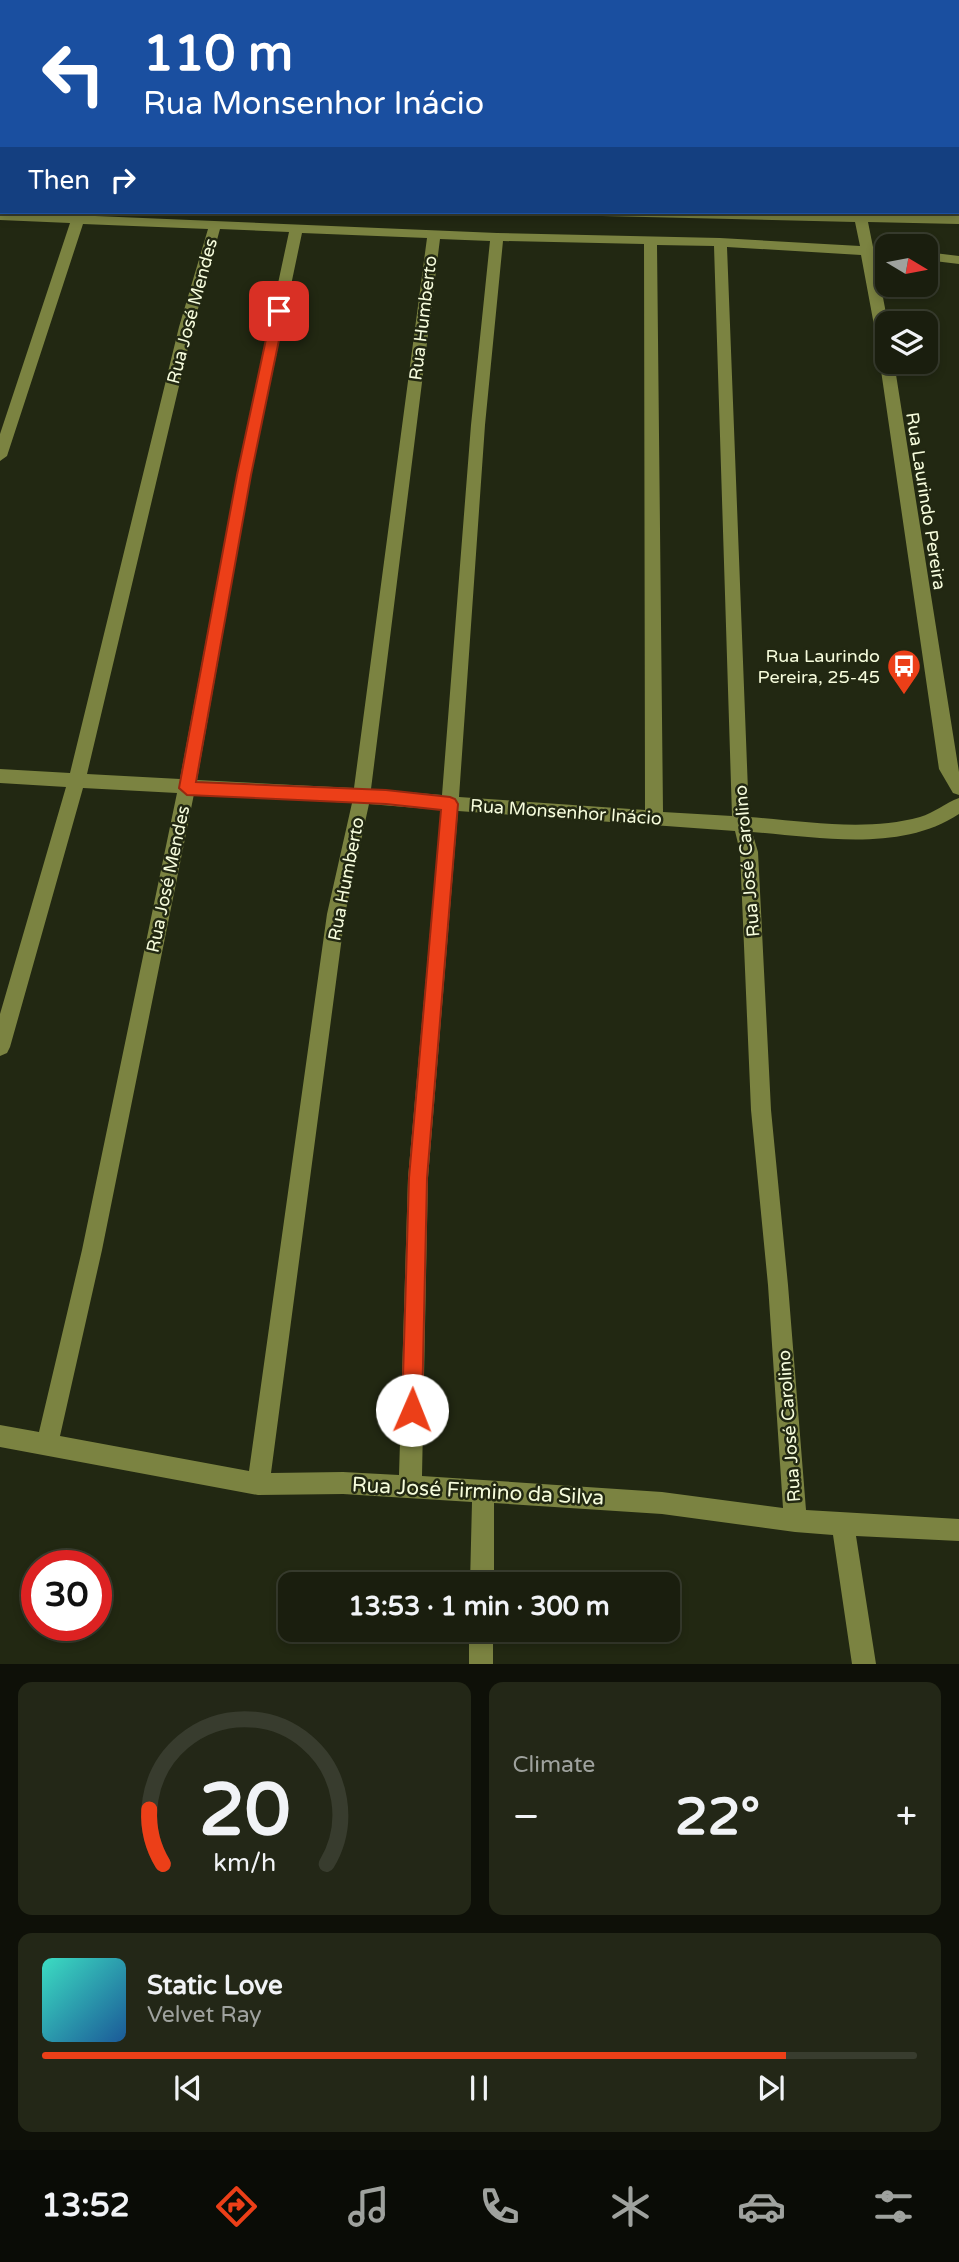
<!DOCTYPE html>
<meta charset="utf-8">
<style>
body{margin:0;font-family:"Varela Round",sans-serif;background:#232717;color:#f1f3f6;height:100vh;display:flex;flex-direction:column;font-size:26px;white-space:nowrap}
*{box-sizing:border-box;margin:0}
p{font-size:23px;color:#9fa29e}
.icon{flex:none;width:38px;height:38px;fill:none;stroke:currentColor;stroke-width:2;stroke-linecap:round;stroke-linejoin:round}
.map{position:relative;height:1664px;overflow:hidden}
.sheet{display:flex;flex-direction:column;gap:18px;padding:18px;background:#0e1008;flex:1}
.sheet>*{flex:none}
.top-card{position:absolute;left:0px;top:0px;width:959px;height:214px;box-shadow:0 4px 10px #0003,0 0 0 2px #383c2e;background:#1a4fa0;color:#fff;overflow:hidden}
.needle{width:46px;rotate:100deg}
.tools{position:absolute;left:875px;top:234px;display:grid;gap:14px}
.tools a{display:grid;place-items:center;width:63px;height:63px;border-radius:14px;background:#1a1e0e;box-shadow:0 4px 10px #0003,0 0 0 2px #383c2e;font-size:35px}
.speed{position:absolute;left:21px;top:1550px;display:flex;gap:14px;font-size:35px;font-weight:700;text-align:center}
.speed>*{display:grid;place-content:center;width:91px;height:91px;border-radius:50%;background:#1a1e0e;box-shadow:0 4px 10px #0003,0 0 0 2px #383c2e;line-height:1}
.speed .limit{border:10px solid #d22;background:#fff;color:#111}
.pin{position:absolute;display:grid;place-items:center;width:60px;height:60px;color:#fff;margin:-30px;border-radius:14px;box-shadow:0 4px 10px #0006}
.me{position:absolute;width:77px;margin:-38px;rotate:1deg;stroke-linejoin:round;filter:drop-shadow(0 0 5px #0008)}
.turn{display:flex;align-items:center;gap:24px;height:147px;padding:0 28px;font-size:32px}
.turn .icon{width:91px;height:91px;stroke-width:2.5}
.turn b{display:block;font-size:49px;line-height:60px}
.then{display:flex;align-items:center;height:66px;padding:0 28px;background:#0003;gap:14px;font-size:26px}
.big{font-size:52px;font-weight:800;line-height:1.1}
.sheet .tile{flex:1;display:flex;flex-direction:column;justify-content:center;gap:10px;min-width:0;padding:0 24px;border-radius:14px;background:#232717}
.sheet .dial{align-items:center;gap:0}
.dial svg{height:182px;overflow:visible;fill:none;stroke:#383c2e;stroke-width:7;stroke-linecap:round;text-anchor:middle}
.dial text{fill:#f1f3f6;stroke:none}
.song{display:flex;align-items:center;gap:21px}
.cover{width:84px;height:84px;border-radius:10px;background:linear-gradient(135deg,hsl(170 70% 55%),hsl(210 70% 35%))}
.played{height:7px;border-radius:4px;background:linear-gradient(90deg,#ec3f18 85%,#383c2e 85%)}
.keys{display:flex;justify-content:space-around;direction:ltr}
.heat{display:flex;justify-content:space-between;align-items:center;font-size:38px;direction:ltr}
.sheet .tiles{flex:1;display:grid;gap:18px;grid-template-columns:1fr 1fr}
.tile:last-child{grid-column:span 2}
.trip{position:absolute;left:278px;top:1572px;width:402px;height:70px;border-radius:14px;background:#1a1e0e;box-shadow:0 4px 10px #0003,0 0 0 2px #383c2e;font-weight:800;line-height:70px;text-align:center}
.tab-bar{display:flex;height:112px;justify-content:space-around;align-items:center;background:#0a0c06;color:#9fa29e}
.tab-bar .icon{width:49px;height:49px}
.tab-bar .on{color:#ec3f18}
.tab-bar b{font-size:32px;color:#f1f3f6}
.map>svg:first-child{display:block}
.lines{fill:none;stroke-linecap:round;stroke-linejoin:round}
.minor{fill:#7b8341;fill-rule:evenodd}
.route{fill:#ec3f18;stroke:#992910;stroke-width:2}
.labels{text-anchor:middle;stroke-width:5;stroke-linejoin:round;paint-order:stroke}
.street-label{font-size:18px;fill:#f6fcdc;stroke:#222812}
.poi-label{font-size:18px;fill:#f6fcdc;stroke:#222812;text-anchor:end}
.near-street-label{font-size:21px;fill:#f6fcdc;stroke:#222812}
</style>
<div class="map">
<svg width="959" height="1664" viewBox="0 0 959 1664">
<rect width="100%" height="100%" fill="#222812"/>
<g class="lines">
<path class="minor" d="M323,0H335L323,2Z
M577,0H595L596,2H579Z
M612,0H627L611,2Z
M703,0H793L794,2H705Z
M0,37H2V43H0Z
M957,79H959V87L957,86Z
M0,116H2V124H0Z
M957,151H959V159H957Z
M0,191H2V199H0Z
M0,212L497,233L720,238L860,246L855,222L602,216L596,212H771L959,216V224L868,222L873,247L887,248V256L875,255L888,324L887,362H894L959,772V795L953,793L939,769L876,336L861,255L727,247L749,817C804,821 866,832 920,817C934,813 945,803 959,798V814C900,853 818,837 752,832L758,852L771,1110L788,1285L806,1510L959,1519V1541L856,1536L876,1664H852L833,1535L795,1532L662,1514L494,1503V1584H470L472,1502L343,1494L258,1495L0,1447V1425L39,1432L82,1250L177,793L83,788L10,1047L7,1053L0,1056V1014L66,787L0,783V769L70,773L179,327L208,229L83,224L7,456L0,461V434L70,223L0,220ZM220,229L289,232L237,475L180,779L87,774L193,327ZM302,233L427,238L354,788L197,780L251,475ZM440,239L490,241L471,425L442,795L371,789ZM503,241L644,244L645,810L459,797L485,425ZM657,245L714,246L732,816L663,812ZM194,794L352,803L327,914L249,1471L60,1436L102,1250ZM369,804L441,810L408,1178L399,1475L343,1472L271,1473L345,914ZM458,811L735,831L740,852L751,1110L768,1285L783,1508L662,1492L422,1476L428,1178Z
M926,252L959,256V264L926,260Z
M469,1629H493V1664H469Z"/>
</g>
<path class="route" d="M279,307L285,311L251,475L196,782L386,790L450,797L455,799L458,804L427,1178L422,1410L419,1417L412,1420L405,1417L402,1410L409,1178L441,810L386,804L187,795L179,788L237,475L272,311Z"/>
<defs>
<g id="bus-pin" transform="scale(1.75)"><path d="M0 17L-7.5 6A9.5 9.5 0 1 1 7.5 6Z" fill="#ec3f18" stroke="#222812"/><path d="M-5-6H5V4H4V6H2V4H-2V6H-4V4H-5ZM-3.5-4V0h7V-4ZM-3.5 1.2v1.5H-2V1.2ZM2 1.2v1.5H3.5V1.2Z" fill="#fff"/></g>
</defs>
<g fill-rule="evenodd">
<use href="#bus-pin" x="904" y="666"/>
</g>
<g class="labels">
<g class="street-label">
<text transform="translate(192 311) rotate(-75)" y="6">Rua José Mendes</text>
<text transform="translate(423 318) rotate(-83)" y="6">Rua Humberto</text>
<text transform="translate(926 501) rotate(81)" y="6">Rua Laurindo Pereira</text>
<text transform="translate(566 812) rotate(4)" y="6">Rua Monsenhor Inácio</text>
<text transform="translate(747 861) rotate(-95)" y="6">Rua José Carolino</text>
<text transform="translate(168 879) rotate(-78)" y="6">Rua José Mendes</text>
<text transform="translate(346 879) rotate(-79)" y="6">Rua Humberto</text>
<text transform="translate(789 1426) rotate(-94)" y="6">Rua José Carolino</text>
</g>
<g class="poi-label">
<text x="880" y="662">Rua Laurindo<tspan x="880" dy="21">Pereira, 25-45</tspan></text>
</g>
<g class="near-street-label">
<text transform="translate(478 1491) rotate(3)" y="7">Rua José Firmino da Silva</text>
</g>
</g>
</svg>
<div class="tools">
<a><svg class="needle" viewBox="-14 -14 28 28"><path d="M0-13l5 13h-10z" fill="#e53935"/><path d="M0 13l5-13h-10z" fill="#9fa29e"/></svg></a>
<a><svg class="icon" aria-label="layers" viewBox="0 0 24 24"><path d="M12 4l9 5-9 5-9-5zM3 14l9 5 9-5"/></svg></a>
</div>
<div class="speed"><div class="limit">30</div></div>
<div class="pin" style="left:279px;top:311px;background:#d93025"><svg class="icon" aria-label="arrive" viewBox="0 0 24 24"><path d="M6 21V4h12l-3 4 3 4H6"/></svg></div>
<svg class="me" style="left:412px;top:1410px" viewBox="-20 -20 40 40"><circle r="19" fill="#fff"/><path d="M0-13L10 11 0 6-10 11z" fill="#ec3f18"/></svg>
<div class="trip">13:53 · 1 min · 300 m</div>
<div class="top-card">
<div class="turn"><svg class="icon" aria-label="left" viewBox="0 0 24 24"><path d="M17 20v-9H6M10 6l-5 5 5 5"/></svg><div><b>110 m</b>Rua Monsenhor Inácio</div></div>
<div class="then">Then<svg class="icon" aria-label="right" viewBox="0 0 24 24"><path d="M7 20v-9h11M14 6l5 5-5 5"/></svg></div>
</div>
</div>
<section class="sheet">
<div class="tiles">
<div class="tile dial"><svg viewBox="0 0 100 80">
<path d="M14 69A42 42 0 1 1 86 69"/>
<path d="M14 69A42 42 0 0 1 8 45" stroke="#ec3f18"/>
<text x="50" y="56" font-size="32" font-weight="700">20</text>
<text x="50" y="72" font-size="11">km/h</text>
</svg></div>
<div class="tile"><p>Climate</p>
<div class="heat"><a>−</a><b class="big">22°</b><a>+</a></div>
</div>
<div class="tile">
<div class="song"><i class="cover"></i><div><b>Static Love</b><p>Velvet Ray</p></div></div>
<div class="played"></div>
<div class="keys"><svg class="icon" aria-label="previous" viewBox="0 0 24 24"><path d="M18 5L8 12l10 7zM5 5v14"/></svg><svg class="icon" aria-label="pause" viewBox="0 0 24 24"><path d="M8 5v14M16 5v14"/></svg><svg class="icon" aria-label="next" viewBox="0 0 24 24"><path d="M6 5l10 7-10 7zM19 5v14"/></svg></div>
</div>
</div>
</section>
<nav class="tab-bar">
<b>13:52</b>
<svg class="icon on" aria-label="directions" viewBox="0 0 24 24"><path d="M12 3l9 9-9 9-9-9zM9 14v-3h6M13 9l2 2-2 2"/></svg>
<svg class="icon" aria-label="music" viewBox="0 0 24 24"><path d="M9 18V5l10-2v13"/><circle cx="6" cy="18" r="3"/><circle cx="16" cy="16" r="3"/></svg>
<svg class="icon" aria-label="phone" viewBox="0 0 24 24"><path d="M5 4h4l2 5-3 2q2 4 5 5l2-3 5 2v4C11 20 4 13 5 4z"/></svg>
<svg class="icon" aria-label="climate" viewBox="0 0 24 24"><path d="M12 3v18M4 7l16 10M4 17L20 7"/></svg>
<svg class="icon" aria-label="car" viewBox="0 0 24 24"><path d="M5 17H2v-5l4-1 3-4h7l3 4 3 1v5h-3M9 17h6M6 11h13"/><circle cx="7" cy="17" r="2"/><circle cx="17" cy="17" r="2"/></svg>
<svg class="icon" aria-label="filters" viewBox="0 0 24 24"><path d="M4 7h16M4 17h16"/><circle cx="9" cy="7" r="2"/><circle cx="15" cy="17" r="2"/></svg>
</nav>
